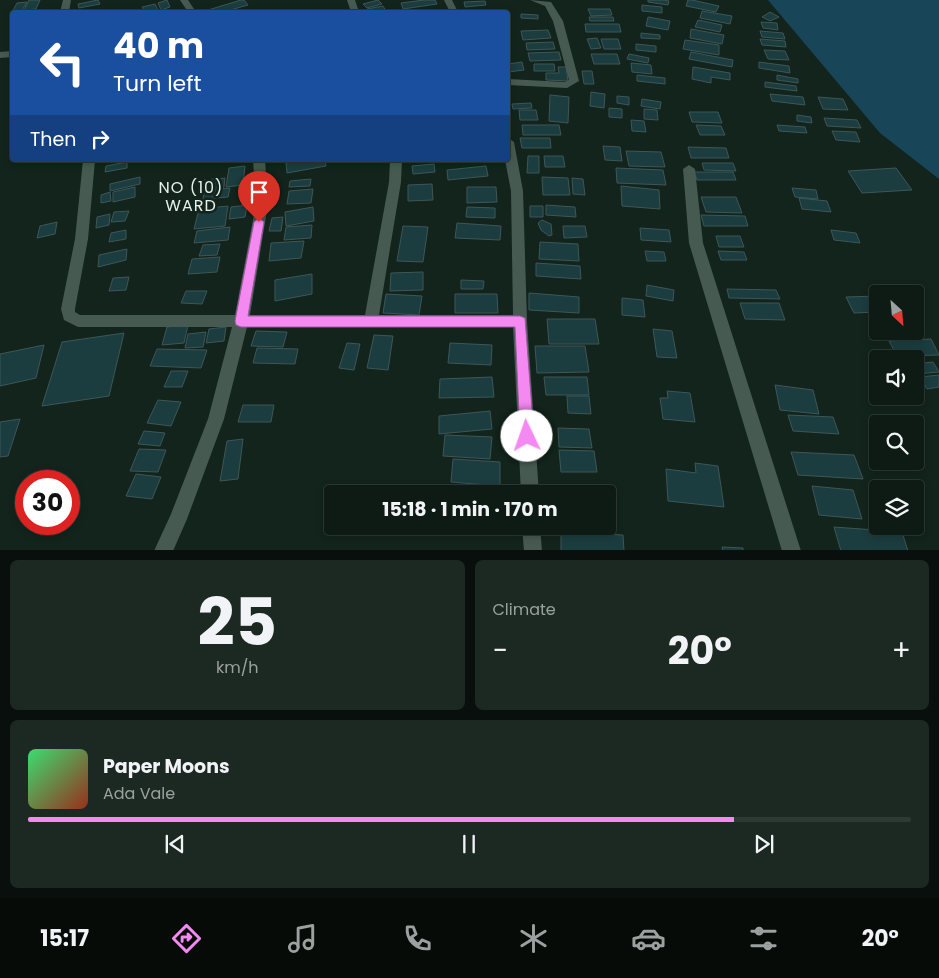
<!DOCTYPE html>
<meta charset="utf-8">
<style>
body{margin:0;font-family:Poppins,sans-serif;background:#1c2822;color:#f1f3f6;height:100vh;display:flex;flex-direction:column;font-size:19px;white-space:nowrap}
*{box-sizing:border-box;margin:0}
p{font-size:16px;color:#9ba1a0}
.icon{flex:none;width:28px;height:28px;fill:none;stroke:currentColor;stroke-width:2;stroke-linecap:round;stroke-linejoin:round}
.map{position:relative;height:550px;overflow:hidden}
.side{display:flex;flex-direction:column;gap:10px;padding:10px;background:#080f0c;flex:1}
.side>*{flex:none}
.guide{position:absolute;left:10px;top:10px;width:500px;height:152px;border-radius:5px;box-shadow:0 2px 8px #0003,0 0 0 1px #2e3934;background:#1a4fa0;color:#fff;overflow:hidden}
.needle{width:32px;rotate:154deg}
.buttons{position:absolute;left:869px;top:285px;display:grid;gap:10px}
.buttons a{display:grid;place-items:center;width:55px;height:55px;border-radius:5px;background:#0e1b15;box-shadow:0 2px 8px #0003,0 0 0 1px #2e3934;font-size:25px}
.speed{position:absolute;left:15px;top:470px;display:flex;gap:10px;font-size:25px;font-weight:700;text-align:center}
.speed>*{display:grid;place-content:center;width:65px;height:65px;border-radius:50%;background:#0e1b15;box-shadow:0 2px 8px #0003,0 0 0 1px #2e3934;line-height:1}
.speed .limit{border:8px solid #d22;background:#fff;color:#111}
.pin{position:absolute;display:grid;place-items:center;width:42px;height:42px;color:#fff;margin:-51px -21px;border-radius:50% 50% 50% 0;rotate:-45deg;box-shadow:0 0 5px #0007}
.pin .icon{rotate:45deg}
.me{position:absolute;width:55px;margin:-28px;rotate:357deg;stroke-linejoin:round;filter:drop-shadow(0 0 4px #0008)}
.turn{display:flex;align-items:center;gap:18px;height:105px;padding:0 20px;font-size:22px}
.turn .icon{width:65px;height:65px;stroke-width:2.5}
.turn b{display:block;font-size:35px;line-height:42px}
.then{display:flex;align-items:center;height:48px;padding:0 20px;background:#0003;gap:10px;font-size:19px}
.big{font-size:38px;font-weight:700;line-height:1.1}
.side .card{flex:1;display:flex;flex-direction:column;justify-content:center;gap:8px;min-width:0;padding:0 18px;border-radius:8px;background:#1c2822}
.side .dial{align-items:center;gap:0}
.dial b{font-size:65px;line-height:1}
.song{display:flex;align-items:center;gap:15px}
.cover{width:60px;height:60px;border-radius:8px;background:linear-gradient(135deg,hsl(140 70% 55%),hsl(10 70% 35%))}
.played{height:5px;border-radius:2px;background:linear-gradient(90deg,#f389f1 80%,#2e3934 80%)}
.keys{display:flex;justify-content:space-around;direction:ltr}
.heat{display:flex;justify-content:space-between;align-items:center;font-size:28px;direction:ltr}
.side .tiles{flex:1;display:grid;gap:10px;grid-template-columns:1fr 1fr}
.card:last-child{grid-column:span 2}
.trip{position:absolute;left:324px;top:485px;width:292px;height:50px;border-radius:5px;background:#0e1b15;box-shadow:0 2px 8px #0003,0 0 0 1px #2e3934;font-weight:700;line-height:50px;text-align:center}
.tabs{display:flex;height:80px;justify-content:space-around;align-items:center;background:#060b08;color:#9ba1a0}
.tabs .icon{width:35px;height:35px}
.tabs .active{color:#f389f1}
.tabs b{font-size:22px;color:#f1f3f6}
.map>svg:first-child{display:block}
.water{fill:#194559}
.building{fill:#1b3d3f;stroke:#3f5656}
.lines{fill:none;stroke-linecap:round;stroke-linejoin:round}
.minor{fill:#475a52;fill-rule:evenodd}
.route{fill:#f389f1;stroke:#9e599d}
.labels{text-anchor:middle;stroke-width:5;stroke-linejoin:round;paint-order:stroke}
.quarter-label{font-size:16px;letter-spacing:1px;fill:#e5f1ec;stroke:#12241c}
</style>
<div class="map">
<svg width="939" height="551" viewBox="0 0 939 551">
<rect width="100%" height="100%" fill="#12241c"/>
<path class="water" d="M768,0H939V179L880,133Z"/>
<path class="building" d="M29,0H40L36,9L24,10Z
M98,0L100,4L79,8L78,4Z
M167,0L170,7L161,10L158,3Z
M241,0H244L248,5L223,12H209L208,10Z
M378,0L382,4L367,8L363,4Z
M424,0H435L437,4L403,9L401,3Z
M648,0H664L669,1L668,5L648,2Z
M688,0H692L719,6L716,12L686,6Z
M485,1L486,5L465,7L464,2Z
M27,2L21,12L11,14L17,3Z
M155,4L158,10L145,12L142,7Z
M642,5L662,7V13L642,11Z
M383,6L386,11L369,12L367,9Z
M588,9H610L612,15L591,16Z
M702,11L732,16L730,24L700,18Z
M770,12L779,17L770,21L762,17Z
M521,14L538,15V19L521,18Z
M589,17H613L614,21H590Z
M648,17L670,21L668,30L646,26Z
M698,20L722,25L720,32L695,27Z
M761,22L777,23L778,30L763,28Z
M585,24H619L621,32H586Z
M691,29L724,35L722,44L690,38Z
M548,30L551,38L523,40L521,31Z
M760,31L783,33L785,39L762,37Z
M641,33L660,35V39L641,38Z
M597,38L601,48L591,49L587,39Z
M601,39H618L621,49H604Z
M760,39L785,41L786,47L762,45Z
M685,40L719,45V55L683,49Z
M553,42L555,49L527,50L526,43Z
M636,44L656,46V52L636,50Z
M764,50L785,51L789,60L768,59Z
M559,52L561,60L530,61L528,53Z
M691,52L733,60L732,67L689,59Z
M591,54H617L620,64H594Z
M629,54L649,58L648,63L627,59Z
M522,62L524,70L508,72V64Z
M759,62L789,66L790,73L759,68Z
M631,63L651,65L652,74L632,72Z
M534,64H554L555,71H534Z
M558,67H566L568,81L546,80V73H559Z
M693,67L730,73V80L711,77V83L692,79Z
M582,71H592L594,84H584Z
M637,75L665,78V84L637,81Z
M777,75L798,79V83L777,80Z
M765,82L796,86L797,91L765,87Z
M591,92L605,94L604,108L590,106Z
M770,94L803,97L805,105L772,101Z
M550,95L569,97L568,123L549,121Z
M617,96L629,97V105L617,103Z
M818,97L843,99L848,110L823,109Z
M642,99L661,102L660,109L641,106Z
M531,103L532,108L513,109L512,104Z
M609,108L622,109V118L609,117Z
M644,109L657,110L658,120L644,119Z
M519,110H536L538,120H520Z
M689,112H718L722,123L692,122Z
M797,115L811,117L812,123L797,121Z
M824,118L857,120L861,128L827,126Z
M631,120L644,121L646,132L632,131Z
M522,125H559L561,135H523Z
M696,125L721,126L725,135H700Z
M777,125L805,127L807,133L779,131Z
M832,131L856,132L860,142L836,140Z
M520,138H550L551,148H522Z
M603,146L620,147L622,161L605,160Z
M688,147L726,148L729,158H691Z
M626,151L661,152L665,167L629,166Z
M528,156H539V173H527Z
M544,156H563L565,167H545Z
M303,160H325L326,166L287,173L286,163Z
M127,162V168L105,172L106,166Z
M702,163H733L736,171L704,170Z
M434,164L435,172L413,174L412,166Z
M245,166L243,185L226,187L229,168Z
M486,166L488,176L448,180L447,170Z
M616,168L663,170L666,185L617,183Z
M896,168L912,190L862,193L848,171Z
M694,172H733L736,180H697Z
M140,177V184L110,191V184Z
M542,177L568,178L570,195H543Z
M225,178L224,187L203,189L204,180Z
M572,178L583,179L585,195L573,194Z
M311,179L310,186L289,187L290,181Z
M432,184L433,200L408,201V185Z
M621,186L659,190L660,209L622,206Z
M135,187V197L113,202V192Z
M467,187H496L497,202L467,203Z
M230,188L228,197L203,199L204,190Z
M792,188L816,190L818,199L795,197Z
M313,189L311,203L287,204L289,191Z
M110,192L111,201L101,203V195Z
M701,197H736L742,213L706,212Z
M799,198L827,201L831,212L802,209Z
M247,205L245,217L229,219L231,207Z
M546,205L575,207L576,217L546,215Z
M228,206L225,226L194,229L199,209Z
M530,206H543V217H530Z
M313,207L314,221L286,226L285,212Z
M467,207L495,208V218L466,217Z
M129,211L125,221L111,222L114,212Z
M110,214L109,225L96,228L97,217Z
M701,215L745,216L748,226H704Z
M283,217L281,231H269L272,218Z
M542,220L551,224L552,235L549,236L541,230L538,223Z
M57,222L55,234L37,238L40,226Z
M457,223L501,226L500,240L455,238Z
M312,225L311,238L284,240L286,227Z
M403,226L428,227L423,262L397,261Z
M563,226H585L587,237L564,238Z
M230,227L228,240L194,243L197,231Z
M640,228L669,230L671,242L641,240Z
M126,230V239L109,242L111,233Z
M831,230L856,233L860,243L834,240Z
M716,236H740L744,247H719Z
M304,241L301,258L269,261L271,243Z
M540,242L578,244L579,261L539,259Z
M220,244L217,255L199,256L203,245Z
M127,249L126,260L98,267L99,255Z
M645,251L664,252L666,261H647Z
M718,251L744,252L747,260H721Z
M220,257L217,272L188,274L192,259Z
M536,263L580,266L581,279L536,276Z
M423,272V290L390,291L391,273Z
M312,274V294L275,301V280Z
M129,277L126,290L109,291L113,278Z
M461,280L484,281L483,289H461Z
M647,285L674,290L673,301L646,296Z
M727,289L776,290L780,299L729,298Z
M186,291H207L202,304L181,303Z
M529,293L579,297V313L529,310Z
M386,294L422,296L419,315L383,313Z
M455,294H497L498,313H455Z
M878,296V312L854,313L846,297Z
M622,298L643,300L645,317L622,315Z
M740,303H779L785,320L745,319Z
M547,319H595L599,344H549Z
M188,325L184,343L162,345L167,327Z
M226,327L224,341L206,343L209,329Z
M653,329L672,331L677,358L657,357Z
M256,331L287,332L283,347L251,346Z
M893,331H915L919,338H897Z
M206,332L203,347L185,348L188,334Z
M124,333L109,396L42,406L62,342Z
M374,335L393,336L388,370L367,368Z
M931,339L939,355L897,356L889,341Z
M347,343L360,344L354,370L339,368Z
M450,343L492,345L491,365L448,363Z
M44,345L36,378L0,386V354Z
M535,346H585L589,372L537,373Z
M257,348L298,349L295,364L253,363Z
M157,349L207,350L201,368L150,366Z
M933,362L939,372L917,374L915,370V364Z
M171,371H188L182,387H164Z
M939,375V387L927,389L920,377Z
M492,377L494,397L439,398L440,379Z
M544,377H587L589,395H546Z
M775,385L813,390L819,414L780,410Z
M667,391L690,393L695,422L663,419L660,398H668Z
M567,396H589L591,414L568,413Z
M158,400L181,402L171,426L147,423Z
M243,405H274L271,422H238Z
M490,411L492,429L439,434V416Z
M788,415L833,417L839,434L793,431Z
M20,419L8,456L0,457V422Z
M558,428L589,429L592,448L559,447Z
M144,431L165,433L160,446L138,444Z
M445,435L492,437L490,459L443,456Z
M243,439L238,479L220,481L227,441Z
M139,449L166,450L158,472L130,471Z
M559,450L594,451L597,472H561Z
M791,452L854,455L863,479L798,475Z
M453,459L500,462V486L451,482Z
M695,463L718,466L724,507L668,501L666,469L696,473Z
M136,474L161,477L152,499L126,496Z
M812,486L853,490L862,519L819,515Z
M485,488V494H447V492Z
M452,526H483V534L452,533Z
M834,527L902,532L908,551H841Z
M561,532L623,535L624,551H561Z
M722,547L743,548V551H723Z"/>
<g class="lines">
<path class="minor" d="M63,0H71L69,12H60Z
M180,0H188L196,12H188Z
M347,0H355L359,12H351Z
M444,0H452L458,12H450Z
M530,0L551,2L563,21L579,81L567,88L508,85V79L565,82L569,80L553,21L545,6Z
M12,51V57L0,58V52Z
M508,138L514,142L523,191L527,321L539,494H521L513,327H247L224,419L187,519L173,551H154L171,514L208,419L232,327H78L64,320L61,309L75,239L83,160H95L88,239L75,309V312L80,315H235L256,204L253,160H265L268,204L250,315H365L389,182L390,160H402L401,182L379,315H513L511,191L505,160H508Z
M689,165L695,169L703,243L801,551H782L689,243L683,169Z
M522,526H540L542,551H524Z"/>
</g>
<path class="route" d="M259,218L264,222L248,316H520L525,318L534,436L531,441L527,443L522,441L520,436L515,327H241L236,325L235,321L254,222Z"/>
<g class="labels">
<g class="quarter-label">
<text x="191" y="193">NO (10)<tspan x="191" dy="18">WARD</tspan></text>
</g>
</g>
</svg>
<div class="buttons">
<a><svg class="needle" viewBox="-14 -14 28 28"><path d="M0-13l5 13h-10z" fill="#e53935"/><path d="M0 13l5-13h-10z" fill="#9ba1a0"/></svg></a>
<a><svg class="icon" aria-label="sound" viewBox="0 0 24 24"><path d="M4 9h4l5-4v14l-5-4H4zM17 9q2 3 0 6"/></svg></a>
<a><svg class="icon" aria-label="search" viewBox="0 0 24 24"><circle cx="10" cy="10" r="6"/><path d="M15 15l6 6"/></svg></a>
<a><svg class="icon" aria-label="layers" viewBox="0 0 24 24"><path d="M12 4l9 5-9 5-9-5zM3 14l9 5 9-5"/></svg></a>
</div>
<div class="speed"><div class="limit">30</div></div>
<div class="pin" style="left:259px;top:222px;background:#d93025"><svg class="icon" aria-label="arrive" viewBox="0 0 24 24"><path d="M6 21V4h12l-3 4 3 4H6"/></svg></div>
<svg class="me" style="left:527px;top:436px" viewBox="-20 -20 40 40"><circle r="19" fill="#fff"/><path d="M0-13L10 11 0 6-10 11z" fill="#f389f1"/></svg>
<div class="trip">15:18 · 1 min · 170 m</div>
<div class="guide">
<div class="turn"><svg class="icon" aria-label="left" viewBox="0 0 24 24"><path d="M17 20v-9H6M10 6l-5 5 5 5"/></svg><div><b>40 m</b>Turn left</div></div>
<div class="then">Then<svg class="icon" aria-label="right" viewBox="0 0 24 24"><path d="M7 20v-9h11M14 6l5 5-5 5"/></svg></div>
</div>
</div>
<section class="side">
<div class="tiles">
<div class="card dial"><b>25</b><p>km/h</p></div>
<div class="card"><p>Climate</p>
<div class="heat"><a>−</a><b class="big">20°</b><a>+</a></div>
</div>
<div class="card">
<div class="song"><i class="cover"></i><div><b>Paper Moons</b><p>Ada Vale</p></div></div>
<div class="played"></div>
<div class="keys"><svg class="icon" aria-label="previous" viewBox="0 0 24 24"><path d="M18 5L8 12l10 7zM5 5v14"/></svg><svg class="icon" aria-label="pause" viewBox="0 0 24 24"><path d="M8 5v14M16 5v14"/></svg><svg class="icon" aria-label="next" viewBox="0 0 24 24"><path d="M6 5l10 7-10 7zM19 5v14"/></svg></div>
</div>
</div>
</section>
<nav class="tabs">
<b>15:17</b>
<svg class="icon active" aria-label="directions" viewBox="0 0 24 24"><path d="M12 3l9 9-9 9-9-9zM9 14v-3h6M13 9l2 2-2 2"/></svg>
<svg class="icon" aria-label="music" viewBox="0 0 24 24"><path d="M9 18V5l10-2v13"/><circle cx="6" cy="18" r="3"/><circle cx="16" cy="16" r="3"/></svg>
<svg class="icon" aria-label="phone" viewBox="0 0 24 24"><path d="M5 4h4l2 5-3 2q2 4 5 5l2-3 5 2v4C11 20 4 13 5 4z"/></svg>
<svg class="icon" aria-label="climate" viewBox="0 0 24 24"><path d="M12 3v18M4 7l16 10M4 17L20 7"/></svg>
<svg class="icon" aria-label="car" viewBox="0 0 24 24"><path d="M5 17H2v-5l4-1 3-4h7l3 4 3 1v5h-3M9 17h6M6 11h13"/><circle cx="7" cy="17" r="2"/><circle cx="17" cy="17" r="2"/></svg>
<svg class="icon" aria-label="filters" viewBox="0 0 24 24"><path d="M4 7h16M4 17h16"/><circle cx="9" cy="7" r="2"/><circle cx="15" cy="17" r="2"/></svg>
<b>20°</b>
</nav>
